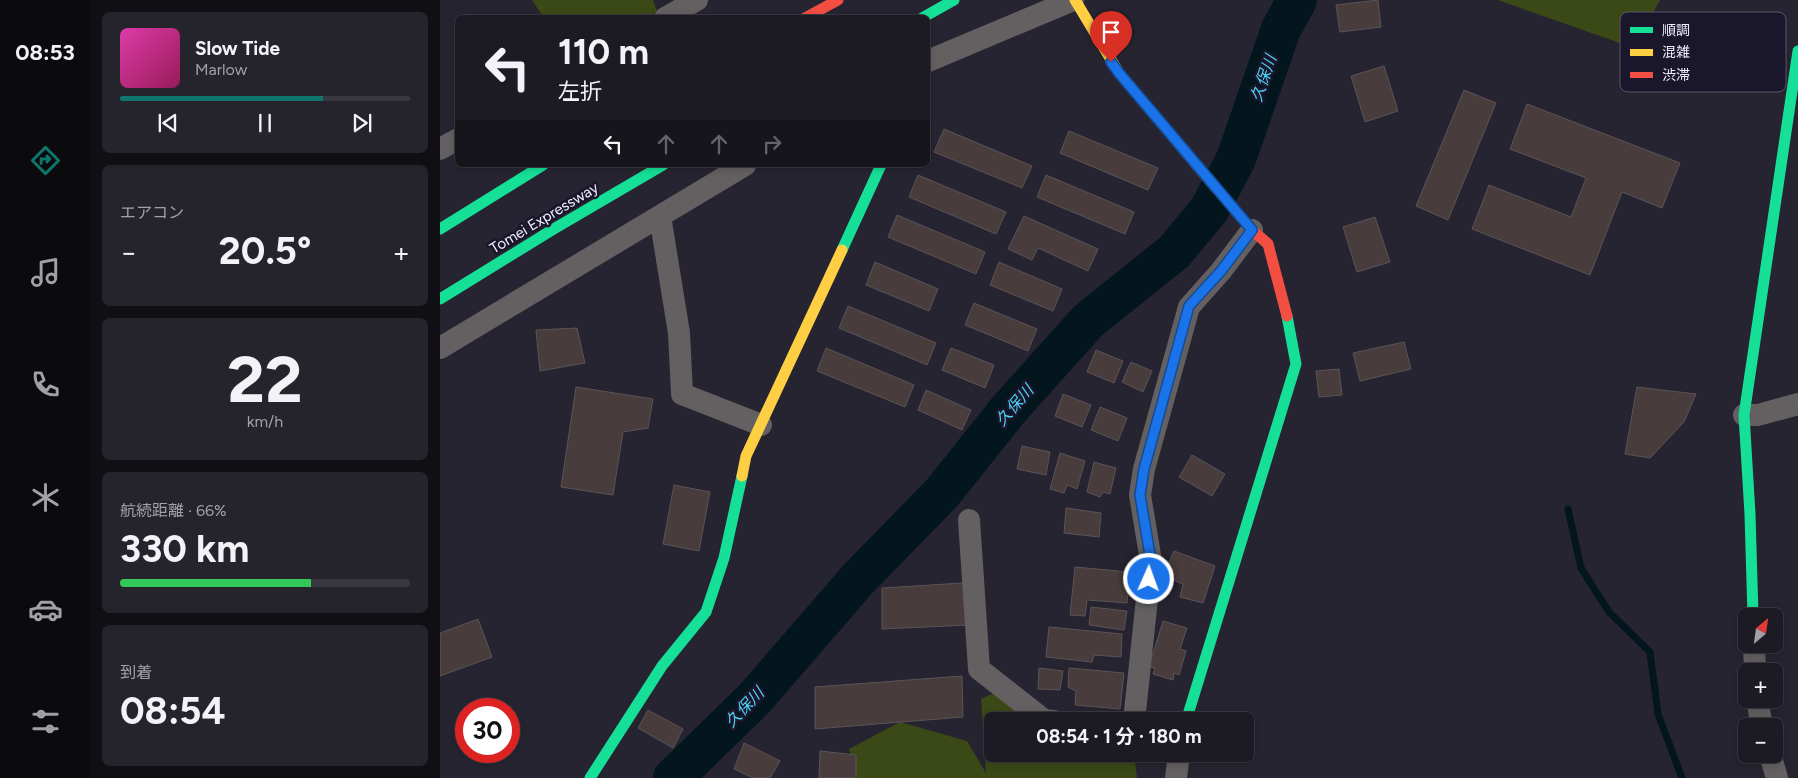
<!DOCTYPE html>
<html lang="ja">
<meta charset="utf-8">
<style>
body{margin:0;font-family:Figtree,"Noto Sans JP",sans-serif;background:#25242c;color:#f1f3f6;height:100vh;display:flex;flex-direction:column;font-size:19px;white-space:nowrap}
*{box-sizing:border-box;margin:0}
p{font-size:16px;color:#a0a1a6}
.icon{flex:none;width:28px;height:28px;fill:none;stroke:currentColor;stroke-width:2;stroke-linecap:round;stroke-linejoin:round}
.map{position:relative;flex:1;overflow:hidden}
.side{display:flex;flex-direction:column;gap:12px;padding:12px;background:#0f0f14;width:350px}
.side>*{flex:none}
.hud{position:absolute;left:15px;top:15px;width:475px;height:152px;border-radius:8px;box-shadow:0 2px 8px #0003,0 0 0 1px #3a3941;background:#1c1b24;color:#f1f3f6;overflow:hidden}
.needle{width:32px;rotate:29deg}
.buttons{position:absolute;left:1298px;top:608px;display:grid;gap:10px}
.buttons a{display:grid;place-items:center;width:45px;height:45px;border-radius:8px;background:#1c1b24;box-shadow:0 2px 8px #0003,0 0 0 1px #3a3941;font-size:25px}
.speed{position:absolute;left:15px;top:698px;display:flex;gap:10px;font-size:25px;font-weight:700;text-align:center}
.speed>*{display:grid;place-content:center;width:65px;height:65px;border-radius:50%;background:#1c1b24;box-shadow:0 2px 8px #0003,0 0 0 1px #3a3941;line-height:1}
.speed .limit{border:8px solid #d22;background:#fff;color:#111}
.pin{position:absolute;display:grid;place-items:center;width:42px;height:42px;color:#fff;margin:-51px -21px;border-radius:50% 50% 50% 0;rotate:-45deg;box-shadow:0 0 5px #0007}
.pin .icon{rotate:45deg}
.me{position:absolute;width:55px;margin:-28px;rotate:2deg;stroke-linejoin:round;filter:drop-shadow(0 0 4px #0008)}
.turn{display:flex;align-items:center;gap:18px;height:105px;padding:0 20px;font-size:22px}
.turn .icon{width:65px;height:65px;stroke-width:2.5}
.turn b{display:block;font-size:35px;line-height:42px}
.lanes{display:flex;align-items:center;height:48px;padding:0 20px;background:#0003;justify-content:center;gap:25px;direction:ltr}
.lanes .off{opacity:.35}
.big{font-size:38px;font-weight:700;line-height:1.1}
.side .widget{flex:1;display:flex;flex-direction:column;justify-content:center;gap:8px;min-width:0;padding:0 18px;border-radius:8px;background:#25242c}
.side .dial{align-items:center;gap:0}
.dial b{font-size:65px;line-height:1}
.song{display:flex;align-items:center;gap:15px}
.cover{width:60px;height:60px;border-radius:8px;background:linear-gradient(135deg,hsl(320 70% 55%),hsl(330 70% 35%))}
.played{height:5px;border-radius:2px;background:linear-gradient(90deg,#0f766e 70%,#3a3941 70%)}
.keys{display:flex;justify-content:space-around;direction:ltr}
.heat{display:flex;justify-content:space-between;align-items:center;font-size:28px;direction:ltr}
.charge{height:8px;border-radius:4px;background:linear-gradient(90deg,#34c759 66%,#3a3941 0)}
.trip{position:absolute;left:544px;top:712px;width:270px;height:50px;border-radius:8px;background:#1c1b24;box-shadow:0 2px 8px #0003,0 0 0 1px #3a3941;font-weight:700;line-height:50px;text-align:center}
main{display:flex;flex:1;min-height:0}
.dock{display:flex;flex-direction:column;width:90px;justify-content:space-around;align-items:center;background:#0b0b0e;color:#a0a1a6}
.dock .icon{width:35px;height:35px}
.dock .selected{color:#0f766e}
.dock b{font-size:22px;color:#f1f3f6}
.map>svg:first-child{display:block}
.green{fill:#3b4916}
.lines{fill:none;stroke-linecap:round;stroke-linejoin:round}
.stream{stroke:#03161e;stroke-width:7}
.river{stroke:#03161e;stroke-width:40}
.building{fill:#493c3c;stroke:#5b5457}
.street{stroke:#646062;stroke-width:22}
.fast{stroke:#16e098;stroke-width:11}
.slow{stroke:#ffcf43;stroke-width:11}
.jam{stroke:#f24e42;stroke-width:11}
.route-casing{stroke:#114b97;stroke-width:12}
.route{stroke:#1a73e8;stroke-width:9}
.labels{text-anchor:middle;stroke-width:5;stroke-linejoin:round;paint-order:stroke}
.street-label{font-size:15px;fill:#f1effe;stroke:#1a162b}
.water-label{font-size:16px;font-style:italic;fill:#4cd4f5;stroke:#1a162b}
.key{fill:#1a162b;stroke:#5a576a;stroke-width:1}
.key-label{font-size:14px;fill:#f1effe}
</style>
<main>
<nav class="dock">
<b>08:53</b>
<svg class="icon selected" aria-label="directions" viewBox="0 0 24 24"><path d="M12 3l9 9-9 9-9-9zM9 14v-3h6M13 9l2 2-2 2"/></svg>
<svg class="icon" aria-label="music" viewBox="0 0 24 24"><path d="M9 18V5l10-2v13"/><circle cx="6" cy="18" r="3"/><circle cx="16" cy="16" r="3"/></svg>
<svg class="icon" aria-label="phone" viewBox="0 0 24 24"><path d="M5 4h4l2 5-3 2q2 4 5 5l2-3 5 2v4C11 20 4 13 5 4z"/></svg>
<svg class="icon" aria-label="climate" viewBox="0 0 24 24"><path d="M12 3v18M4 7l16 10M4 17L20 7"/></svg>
<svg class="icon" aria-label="car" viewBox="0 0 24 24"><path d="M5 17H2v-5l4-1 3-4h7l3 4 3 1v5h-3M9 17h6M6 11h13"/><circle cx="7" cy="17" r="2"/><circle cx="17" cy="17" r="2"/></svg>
<svg class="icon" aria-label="filters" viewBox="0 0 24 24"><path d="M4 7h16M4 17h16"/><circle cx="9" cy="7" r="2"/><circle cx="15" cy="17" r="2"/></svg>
</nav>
<section class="side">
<div class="widget">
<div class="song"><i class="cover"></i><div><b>Slow Tide</b><p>Marlow</p></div></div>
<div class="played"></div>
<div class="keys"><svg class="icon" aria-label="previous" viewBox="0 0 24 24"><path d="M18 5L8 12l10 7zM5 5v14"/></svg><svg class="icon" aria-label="pause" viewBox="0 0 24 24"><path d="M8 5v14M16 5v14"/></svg><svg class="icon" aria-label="next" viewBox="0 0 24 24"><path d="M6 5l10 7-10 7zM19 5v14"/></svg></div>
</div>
<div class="widget"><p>エアコン</p>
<div class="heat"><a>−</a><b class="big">20.5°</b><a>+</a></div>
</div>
<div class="widget dial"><b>22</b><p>km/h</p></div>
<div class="widget"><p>航続距離 · 66%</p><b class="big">330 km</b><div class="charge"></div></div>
<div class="widget"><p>到着</p><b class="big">08:54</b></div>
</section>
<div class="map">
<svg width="1358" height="778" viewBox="0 0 1358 778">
<rect width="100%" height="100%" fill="#262430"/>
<path class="green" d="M92,0H213L217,12L206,17H103Z
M1058,0H1220L1194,48Z
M556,692L587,721H552V754H694L697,778H416L409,749L460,722L527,741L546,773L541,699Z"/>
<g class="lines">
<path class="stream" d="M1128,509L1141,568L1169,612L1210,652L1218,714L1242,778"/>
<path class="river" d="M233,778L315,698L418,579L502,493L569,409L648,321L734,252L769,210L796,159L841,29L857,0"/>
</g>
<path class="building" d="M938,0L941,27L900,32L896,5Z
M944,66L958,111L925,122L911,76Z
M1024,90L1056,103L1008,220L976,206Z
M1087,104L1240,163L1222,208L1182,192L1150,275L1032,229L1049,185L1131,217L1146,178L1070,149Z
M504,129L592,166L582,188L494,152Z
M629,131L718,168L708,190L620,153Z
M478,175L566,212L556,234L469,197Z
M606,175L694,212L685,234L597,197Z
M457,215L545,252L536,274L448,237Z
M584,216L658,249L648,271L598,248L592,260L568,249Z
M935,217L950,262L917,272L903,227Z
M435,262L498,289L489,311L426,285Z
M559,262L622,289L613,311L550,285Z
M534,303L597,329L588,351L525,325Z
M408,306L496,343L487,365L399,328Z
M137,328L145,363L100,371L96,330Z
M964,342L971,369L920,381L913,353Z
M386,348L474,385L465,407L377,371Z
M511,348L554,365L545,388L502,370Z
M656,350L683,361L674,383L647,372Z
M691,362L712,371L703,392L682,382Z
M899,369L902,395L879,397L876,371Z
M136,387L213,399L208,428L183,432L173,495L121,487Z
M1197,387L1256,394L1244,422L1210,458L1185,454Z
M486,390L531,410L522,430L478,410Z
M623,394L651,405L642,427L615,416Z
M660,407L687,418L678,441L651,430Z
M582,446L610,452L606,475L577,469Z
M620,453L645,461L637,489L627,485L624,493L610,489Z
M752,455L785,474L772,496L739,477Z
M654,462L676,468L670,494L663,492L660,497L647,492Z
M234,485L270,492L259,551L223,544Z
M626,508L661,513L659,537L624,533Z
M734,551L775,566L763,603L740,597L743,584L723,576Z
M635,567L690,572L687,603L647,600L645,616L630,615Z
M523,583L529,625L442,629V588Z
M651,607L687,611L684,630L649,625Z
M38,619L52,657L0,676V633Z
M723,621L747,628L740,649L746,651L739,675L734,673L733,680L713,674L715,668L709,667Z
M609,627L682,634L681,657L654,655L652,662L606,657Z
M599,668L623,671L620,690L598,689Z
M629,668L684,673L680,709L635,705L636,691L628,687Z
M522,676L523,717L375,729V687Z
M208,710L243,729L233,748L198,728Z
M304,743L340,761L330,778H313L294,769Z
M380,751L416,755V778H379Z"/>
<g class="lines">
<path class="street" d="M225,18L257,0
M488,61L633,0
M0,149L18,139
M220,216L239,333L242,394L321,425
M0,348L305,165
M1304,415H1318L1358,404
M529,520L539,669L604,720L614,721
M1314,644L1315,671
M1317,699L1322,726
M694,721L711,561L700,495L704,469L749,307L781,271L812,230
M1330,754L1337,778
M736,778L739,754"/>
<path class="fast" d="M482,18L514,0
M0,229L103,165
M402,250L441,165
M0,299L112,230L223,165
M1313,616L1310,514L1304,415L1358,51
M746,721L856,364L847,316
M150,778L222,666L266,612L284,558L302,476"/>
<path class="slow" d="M635,0L679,73L775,187
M302,476L306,456L402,250"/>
<path class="jam" d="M365,18L398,0
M775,187L812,230L828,244L847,316"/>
</g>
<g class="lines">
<g class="route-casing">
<path id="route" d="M671,62L679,73L812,230L781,271L749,306L704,469L700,495L711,561L709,579"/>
</g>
<use href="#route" class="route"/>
</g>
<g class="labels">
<g class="street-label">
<text transform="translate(104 218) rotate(-31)" y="5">Tomei Expressway</text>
</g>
<g class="water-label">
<text transform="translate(823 78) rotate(-71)" y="6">久保川</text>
<text transform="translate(574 405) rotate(-49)" y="6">久保川</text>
<text transform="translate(304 707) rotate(-46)" y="6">久保川</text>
</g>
</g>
<rect x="1180" y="12" width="166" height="80" rx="8" class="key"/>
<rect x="1190" y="27" width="23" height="6" fill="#16e098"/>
<rect x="1190" y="49" width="23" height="7" fill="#ffcf43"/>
<rect x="1190" y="72" width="23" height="6" fill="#f24e42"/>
<g class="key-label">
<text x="1222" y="35">順調</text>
<text x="1222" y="57">混雑</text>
<text x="1222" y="80">渋滞</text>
</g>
</svg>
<div class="buttons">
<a><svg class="needle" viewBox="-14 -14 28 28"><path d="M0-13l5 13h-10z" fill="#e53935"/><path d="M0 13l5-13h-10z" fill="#a0a1a6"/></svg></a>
<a>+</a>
<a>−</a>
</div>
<div class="speed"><div class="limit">30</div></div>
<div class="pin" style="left:671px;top:62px;background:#d93025"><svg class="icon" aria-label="arrive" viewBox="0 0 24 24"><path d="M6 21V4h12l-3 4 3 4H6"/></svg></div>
<svg class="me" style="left:709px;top:579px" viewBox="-20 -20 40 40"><circle r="17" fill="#1a73e8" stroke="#fff" stroke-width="3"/><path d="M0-11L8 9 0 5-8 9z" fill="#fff"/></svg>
<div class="trip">08:54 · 1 分 · 180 m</div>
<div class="hud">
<div class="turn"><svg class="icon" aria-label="left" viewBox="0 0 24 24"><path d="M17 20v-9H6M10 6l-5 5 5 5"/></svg><div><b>110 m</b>左折</div></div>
<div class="lanes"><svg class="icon" aria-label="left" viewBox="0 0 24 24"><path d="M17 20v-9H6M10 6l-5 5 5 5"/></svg><svg class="icon off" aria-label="ahead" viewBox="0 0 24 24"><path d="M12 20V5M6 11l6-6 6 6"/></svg><svg class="icon off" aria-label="ahead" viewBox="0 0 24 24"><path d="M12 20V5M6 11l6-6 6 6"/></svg><svg class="icon off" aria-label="right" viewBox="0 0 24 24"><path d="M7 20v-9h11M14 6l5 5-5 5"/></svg></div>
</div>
</div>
</main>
